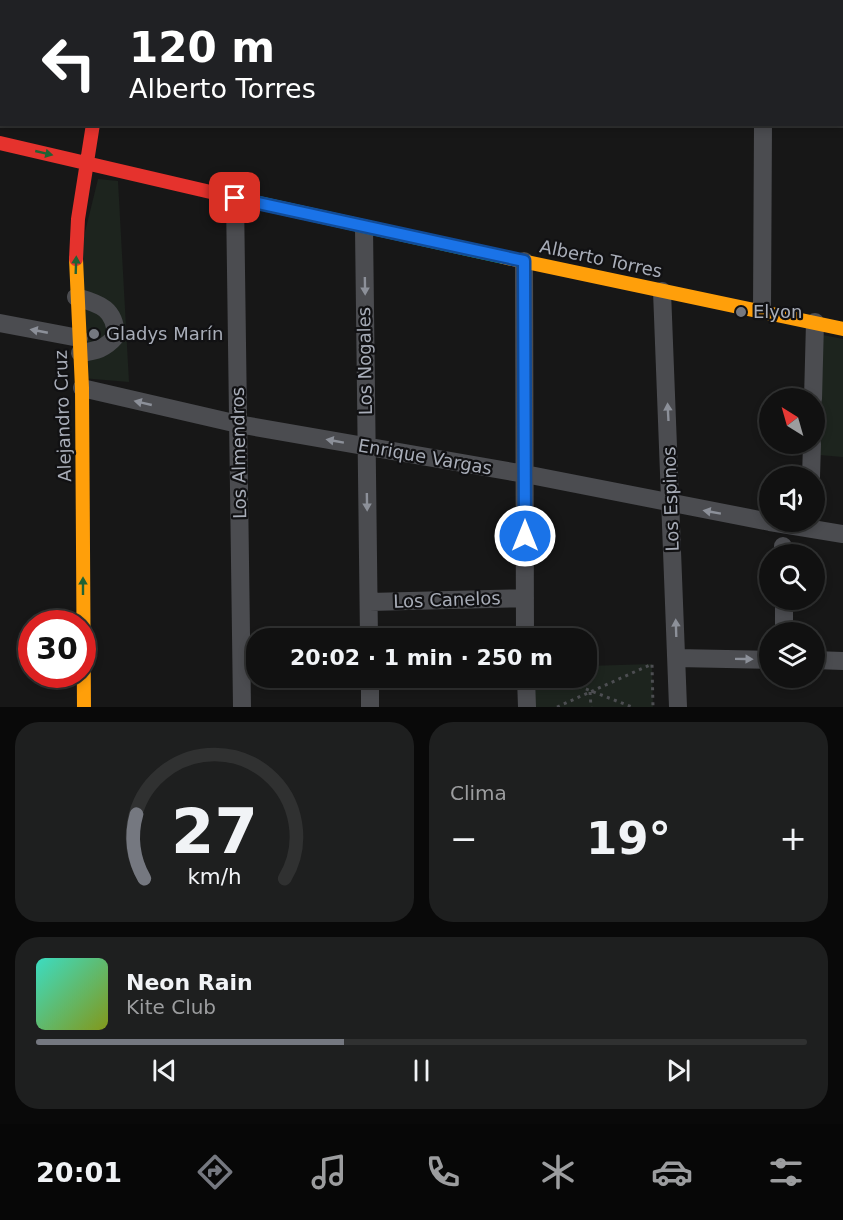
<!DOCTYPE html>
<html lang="es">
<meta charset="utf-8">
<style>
body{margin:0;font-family:"DejaVu Sans",sans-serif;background:#1e1f1f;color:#f1f3f6;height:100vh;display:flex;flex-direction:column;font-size:22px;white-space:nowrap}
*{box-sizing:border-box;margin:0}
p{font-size:20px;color:#9c9d9f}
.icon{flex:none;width:33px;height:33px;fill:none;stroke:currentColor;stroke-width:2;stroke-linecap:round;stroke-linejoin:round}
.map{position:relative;height:707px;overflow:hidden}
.panel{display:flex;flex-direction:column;gap:15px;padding:15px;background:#090909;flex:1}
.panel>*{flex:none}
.banner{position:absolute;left:0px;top:0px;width:843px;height:126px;box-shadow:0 3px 9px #0003,0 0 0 2px #303131;background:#202124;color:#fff;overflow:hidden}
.needle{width:39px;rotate:323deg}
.fabs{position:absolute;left:759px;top:388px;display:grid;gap:12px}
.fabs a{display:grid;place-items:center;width:66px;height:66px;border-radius:50%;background:#111;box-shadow:0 3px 9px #0003,0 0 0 2px #303131;font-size:30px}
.speed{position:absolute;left:18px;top:610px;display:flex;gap:12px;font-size:30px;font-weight:700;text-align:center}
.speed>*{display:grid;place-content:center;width:78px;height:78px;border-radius:50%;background:#111;box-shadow:0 3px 9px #0003,0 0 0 2px #303131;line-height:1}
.speed .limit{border:9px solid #d22;background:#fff;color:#111}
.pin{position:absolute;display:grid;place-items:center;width:51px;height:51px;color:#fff;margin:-26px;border-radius:12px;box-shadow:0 3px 9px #0006}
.me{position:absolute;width:66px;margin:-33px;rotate:0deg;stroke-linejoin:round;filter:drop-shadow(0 0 4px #0008)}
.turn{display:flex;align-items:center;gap:21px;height:126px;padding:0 30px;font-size:27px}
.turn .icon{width:78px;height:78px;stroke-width:2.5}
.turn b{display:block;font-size:42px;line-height:51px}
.big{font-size:45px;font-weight:600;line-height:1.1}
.panel .card{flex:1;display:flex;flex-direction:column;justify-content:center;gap:9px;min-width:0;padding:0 21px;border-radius:24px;background:#1e1f1f}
.panel .dial{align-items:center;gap:0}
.dial svg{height:156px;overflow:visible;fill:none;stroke:#303131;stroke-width:7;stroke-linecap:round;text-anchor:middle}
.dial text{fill:#f1f3f6;stroke:none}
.song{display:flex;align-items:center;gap:18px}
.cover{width:72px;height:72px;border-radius:9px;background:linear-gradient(135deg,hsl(170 70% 55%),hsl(70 70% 35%))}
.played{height:6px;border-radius:3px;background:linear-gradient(90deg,#757880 40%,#303131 40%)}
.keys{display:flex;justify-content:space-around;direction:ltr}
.heat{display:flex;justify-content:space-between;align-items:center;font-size:33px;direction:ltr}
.panel .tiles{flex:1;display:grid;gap:15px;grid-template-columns:1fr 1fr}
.card:last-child{grid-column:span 2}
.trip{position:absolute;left:246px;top:628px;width:351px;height:60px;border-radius:24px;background:#111;box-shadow:0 3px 9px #0003,0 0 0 2px #303131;font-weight:600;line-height:60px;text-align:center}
.menu{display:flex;height:96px;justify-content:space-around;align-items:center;background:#070707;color:#9c9d9f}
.menu .icon{width:42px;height:42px}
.menu .selected{color:#757880}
.menu b{font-size:27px;color:#f1f3f6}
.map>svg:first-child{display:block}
.green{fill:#1d241e}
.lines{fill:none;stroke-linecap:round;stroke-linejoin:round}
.path{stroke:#4d4e52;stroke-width:3;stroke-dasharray:3 4.5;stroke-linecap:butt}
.street{stroke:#4b4c50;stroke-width:18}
.fast{stroke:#30b455;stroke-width:14}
.slow{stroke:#ff9f0a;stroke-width:14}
.jam{stroke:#e5322d;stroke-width:14}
.oneway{fill:#206234}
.oneway2{fill:#8c9099}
.route-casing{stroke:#114b97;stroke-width:15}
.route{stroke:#1a73e8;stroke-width:10}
.poi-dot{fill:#757880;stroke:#111113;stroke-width:2}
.labels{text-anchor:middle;stroke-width:4.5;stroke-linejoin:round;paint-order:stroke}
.street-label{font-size:18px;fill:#a8adb8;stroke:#111113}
.poi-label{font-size:18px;fill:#a8adb8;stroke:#111113;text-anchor:start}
</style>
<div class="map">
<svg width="843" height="707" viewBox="0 0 843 707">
<rect width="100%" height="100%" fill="#171717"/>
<path class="green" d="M98,179L118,181L129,382L81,378L75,273Z
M823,335L843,339V457L820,455Z
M652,664L653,707H531V678H586L587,666Z"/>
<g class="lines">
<path class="path" d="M558,678L632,707
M590,692L591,707
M557,707L652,664L653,707"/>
<path class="street" d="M518,0L524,2
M765,2V0
M842,47H843
M235,198L242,707
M364,228L369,639
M524,261L525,639
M662,291L678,707
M76,297C101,304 115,309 116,336C105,349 96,351 80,353
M762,310L763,124
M0,323L79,338
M82,388L238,424L525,474L770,522
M813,399L815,322
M811,477L812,444
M770,522L843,534
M783,546V555
M784,600V633
M369,602L525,598
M677,658L770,660
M814,660L843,661
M370,678V707
M526,678L527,707"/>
<path class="fast" d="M151,2L152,0
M232,197L503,257"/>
<path class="slow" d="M503,257L843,329
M76,259L82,388L84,707"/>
<path class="jam" d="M0,143L232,197
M76,259L78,219L93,124"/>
</g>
<defs><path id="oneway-solid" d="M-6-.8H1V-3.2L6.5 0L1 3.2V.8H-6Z" transform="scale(1.5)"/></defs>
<g class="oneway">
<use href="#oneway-solid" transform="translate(44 153) rotate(13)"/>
<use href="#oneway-solid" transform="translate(76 265) rotate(-88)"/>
<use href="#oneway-solid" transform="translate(83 586) rotate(-90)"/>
</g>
<g class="oneway2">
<use href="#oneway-solid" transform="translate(365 286) rotate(89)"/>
<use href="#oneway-solid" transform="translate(39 331) rotate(-169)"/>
<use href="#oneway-solid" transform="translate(143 403) rotate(-167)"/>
<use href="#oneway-solid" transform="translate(668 412) rotate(-93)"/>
<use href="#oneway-solid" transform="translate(335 441) rotate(-170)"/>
<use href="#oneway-solid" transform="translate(367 502) rotate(89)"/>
<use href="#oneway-solid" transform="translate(712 512) rotate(-170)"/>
<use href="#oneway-solid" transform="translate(676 628) rotate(-92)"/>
<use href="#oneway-solid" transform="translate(744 659) rotate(1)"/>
</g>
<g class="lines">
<g class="route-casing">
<path id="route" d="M235,198L524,261L525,536"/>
</g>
<use href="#route" class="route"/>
</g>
<g class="poi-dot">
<circle cx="741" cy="312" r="6"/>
<circle cx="94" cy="334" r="6"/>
</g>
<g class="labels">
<g class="street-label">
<text transform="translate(601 259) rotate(12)" y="6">Alberto Torres</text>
<text transform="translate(365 361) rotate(-91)" y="6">Los Nogales</text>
<text transform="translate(63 416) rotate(-92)" y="6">Alejandro Cruz</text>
<text transform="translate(239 453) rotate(-91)" y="6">Los Almendros</text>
<text transform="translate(425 457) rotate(10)" y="6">Enrique Vargas</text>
<text transform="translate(671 499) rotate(-92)" y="6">Los Espinos</text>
<text transform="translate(447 600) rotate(-2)" y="6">Los Canelos</text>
</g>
<g class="poi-label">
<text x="753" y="318">Elyon</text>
<text x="106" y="340">Gladys Marín</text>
</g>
</g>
</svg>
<div class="fabs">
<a><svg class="needle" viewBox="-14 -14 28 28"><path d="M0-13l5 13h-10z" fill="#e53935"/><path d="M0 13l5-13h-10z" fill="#9c9d9f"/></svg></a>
<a><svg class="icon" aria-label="sound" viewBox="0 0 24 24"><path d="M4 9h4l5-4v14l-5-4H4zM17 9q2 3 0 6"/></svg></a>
<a><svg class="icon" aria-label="search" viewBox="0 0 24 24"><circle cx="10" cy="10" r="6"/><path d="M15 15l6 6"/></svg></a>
<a><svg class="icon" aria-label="layers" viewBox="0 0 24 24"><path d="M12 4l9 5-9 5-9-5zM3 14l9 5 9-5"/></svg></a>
</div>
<div class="speed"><div class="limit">30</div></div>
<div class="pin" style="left:235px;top:198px;background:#d93025"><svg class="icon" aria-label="arrive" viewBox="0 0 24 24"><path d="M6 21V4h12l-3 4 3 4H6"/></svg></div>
<svg class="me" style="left:525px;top:536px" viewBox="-20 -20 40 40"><circle r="17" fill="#1a73e8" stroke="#fff" stroke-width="3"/><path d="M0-11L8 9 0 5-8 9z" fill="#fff"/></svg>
<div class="trip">20:02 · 1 min · 250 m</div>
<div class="banner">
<div class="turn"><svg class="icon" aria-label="left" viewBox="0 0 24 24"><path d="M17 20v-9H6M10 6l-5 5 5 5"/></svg><div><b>120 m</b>Alberto Torres</div></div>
</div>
</div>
<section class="panel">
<div class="tiles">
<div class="card dial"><svg viewBox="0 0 100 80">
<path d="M14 69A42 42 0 1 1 86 69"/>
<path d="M14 69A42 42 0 0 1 10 36" stroke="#757880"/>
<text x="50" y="56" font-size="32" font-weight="700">27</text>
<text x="50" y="72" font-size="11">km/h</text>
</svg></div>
<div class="card"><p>Clima</p>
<div class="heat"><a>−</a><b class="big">19°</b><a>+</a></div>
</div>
<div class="card">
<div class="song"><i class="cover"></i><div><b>Neon Rain</b><p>Kite Club</p></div></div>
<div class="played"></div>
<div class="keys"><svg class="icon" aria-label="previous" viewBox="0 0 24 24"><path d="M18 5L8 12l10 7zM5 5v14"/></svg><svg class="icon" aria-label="pause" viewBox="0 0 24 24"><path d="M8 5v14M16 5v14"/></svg><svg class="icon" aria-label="next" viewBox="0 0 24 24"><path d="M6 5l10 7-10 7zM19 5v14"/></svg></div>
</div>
</div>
</section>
<nav class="menu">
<b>20:01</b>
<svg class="icon selected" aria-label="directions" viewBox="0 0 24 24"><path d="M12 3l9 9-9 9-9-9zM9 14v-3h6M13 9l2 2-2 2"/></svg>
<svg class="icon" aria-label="music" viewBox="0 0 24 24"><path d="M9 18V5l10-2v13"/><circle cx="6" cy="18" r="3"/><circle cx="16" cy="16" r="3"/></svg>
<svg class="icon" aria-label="phone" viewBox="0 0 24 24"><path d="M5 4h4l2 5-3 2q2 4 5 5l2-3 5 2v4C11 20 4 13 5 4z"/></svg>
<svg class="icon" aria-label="climate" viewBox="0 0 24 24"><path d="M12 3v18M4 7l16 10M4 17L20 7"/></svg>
<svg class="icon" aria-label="car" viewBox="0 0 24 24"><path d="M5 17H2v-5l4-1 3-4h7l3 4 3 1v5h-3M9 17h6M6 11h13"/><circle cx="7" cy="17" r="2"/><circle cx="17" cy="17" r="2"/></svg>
<svg class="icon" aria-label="filters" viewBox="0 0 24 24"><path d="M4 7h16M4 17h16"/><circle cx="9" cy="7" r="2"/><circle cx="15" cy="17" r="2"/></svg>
</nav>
